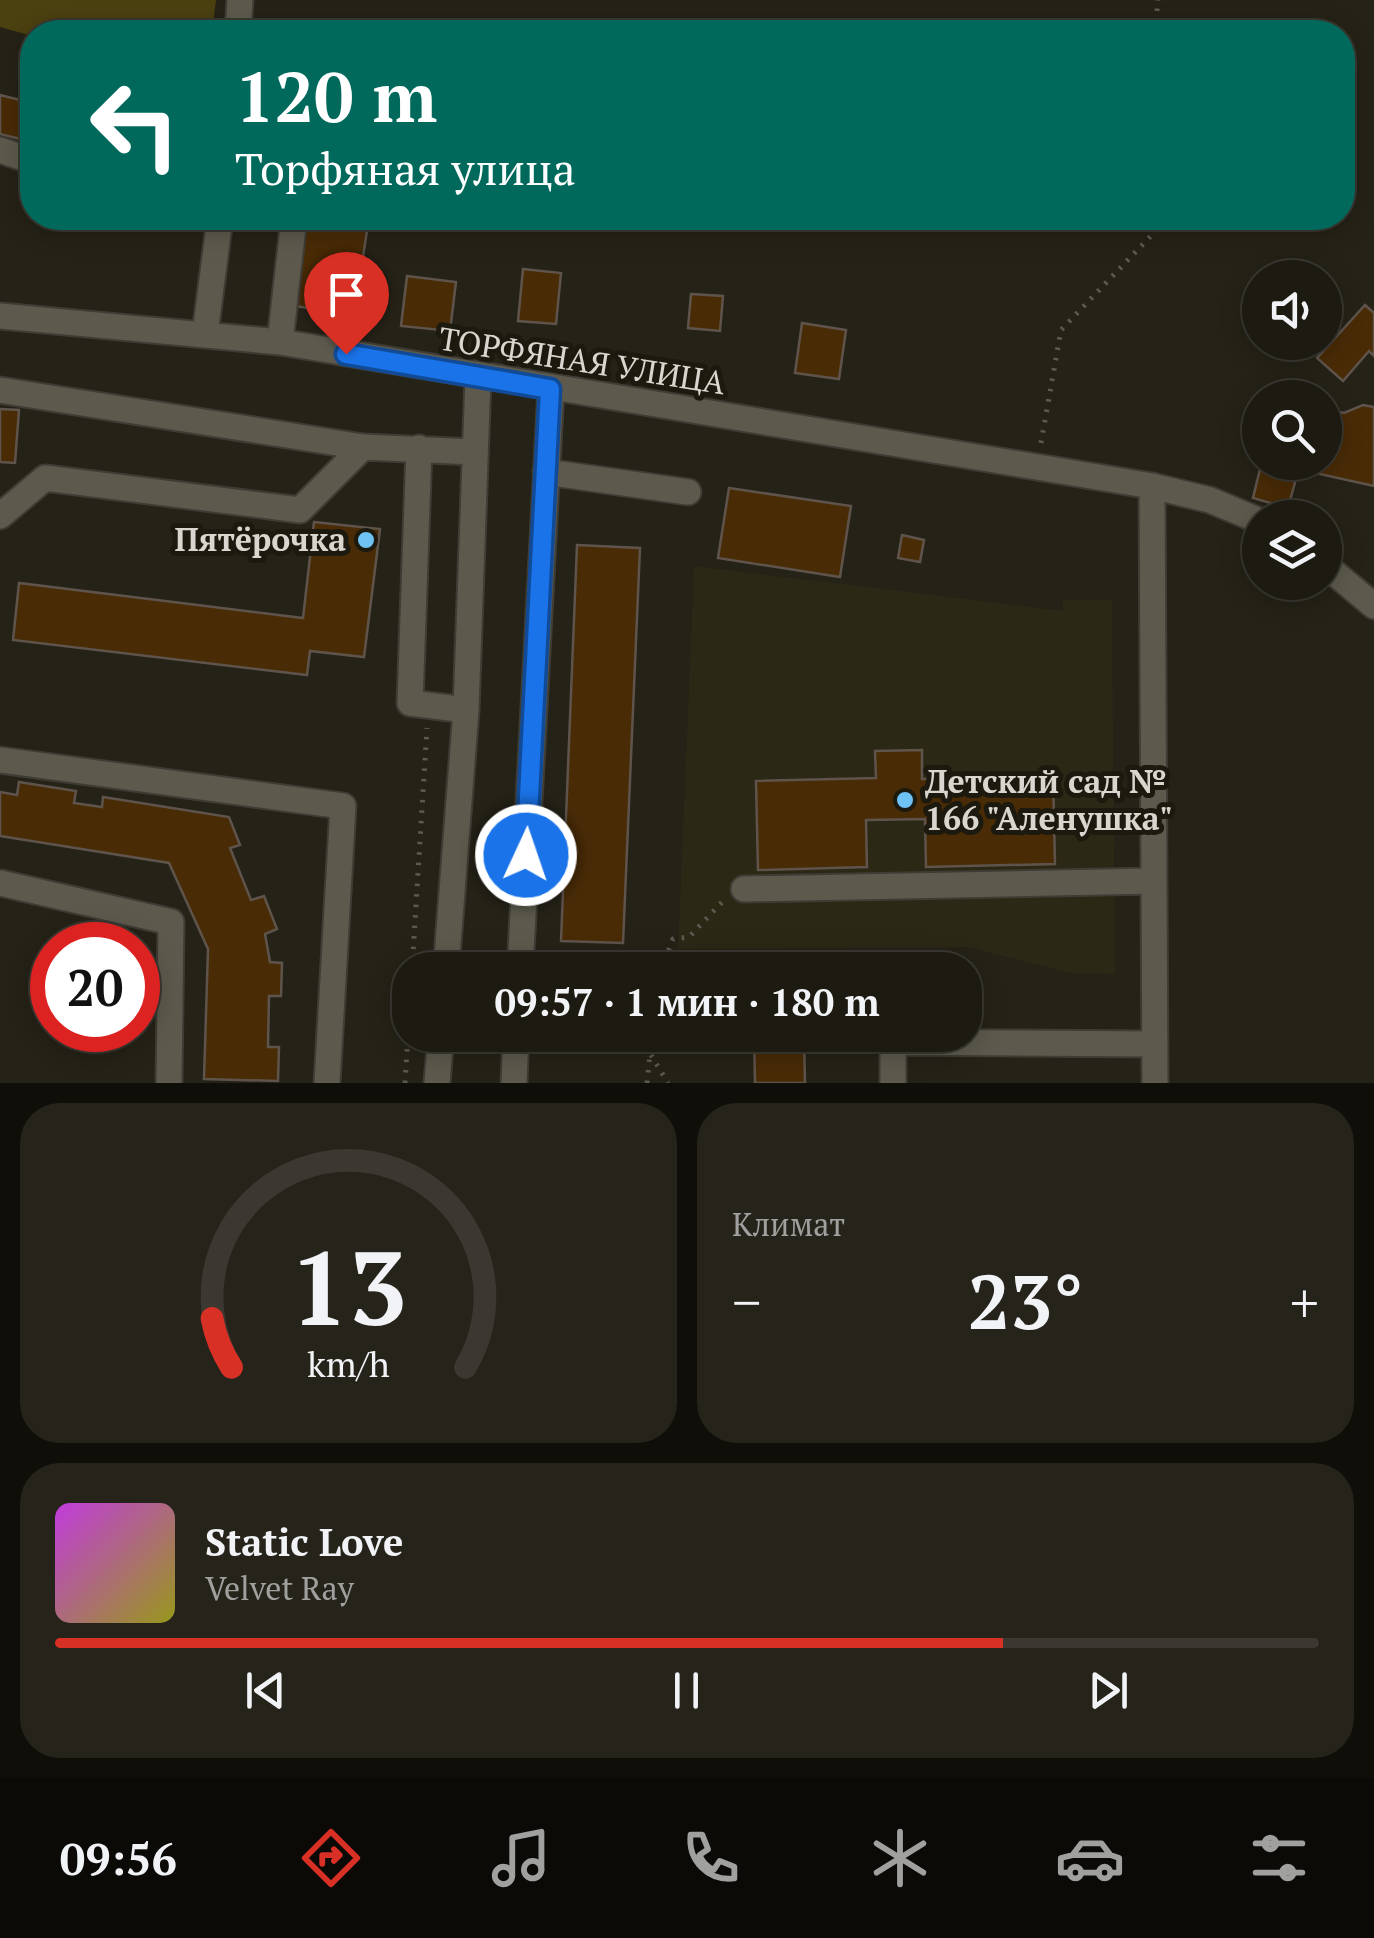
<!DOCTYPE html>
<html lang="ru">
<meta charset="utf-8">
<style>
body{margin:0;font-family:"PT Serif",serif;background:#25231a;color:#f1f3f6;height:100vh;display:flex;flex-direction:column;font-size:38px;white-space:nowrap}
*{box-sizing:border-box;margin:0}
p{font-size:32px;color:#a0a19f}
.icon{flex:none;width:55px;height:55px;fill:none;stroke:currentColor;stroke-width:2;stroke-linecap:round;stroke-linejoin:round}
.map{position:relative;height:1083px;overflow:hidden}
.drawer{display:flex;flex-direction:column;gap:20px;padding:20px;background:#0f0e09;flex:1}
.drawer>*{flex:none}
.hud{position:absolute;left:20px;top:20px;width:1335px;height:210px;border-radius:40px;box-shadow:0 5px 25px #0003,0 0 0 2px #3a3831;background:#00695c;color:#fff;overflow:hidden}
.buttons{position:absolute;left:1242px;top:260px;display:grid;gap:20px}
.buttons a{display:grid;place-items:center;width:100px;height:100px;border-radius:50%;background:#1c1a11;box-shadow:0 5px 25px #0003,0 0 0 2px #3a3831;font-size:50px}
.speed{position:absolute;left:30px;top:922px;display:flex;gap:20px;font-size:50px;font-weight:700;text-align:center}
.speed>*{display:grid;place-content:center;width:130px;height:130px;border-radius:50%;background:#1c1a11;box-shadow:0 5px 25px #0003,0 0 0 2px #3a3831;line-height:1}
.speed .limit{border:15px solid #d22;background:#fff;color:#111}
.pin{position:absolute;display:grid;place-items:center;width:85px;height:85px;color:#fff;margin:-102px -42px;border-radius:50% 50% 50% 0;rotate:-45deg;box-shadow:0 0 10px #0007}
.pin .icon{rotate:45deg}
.me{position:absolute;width:110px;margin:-55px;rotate:3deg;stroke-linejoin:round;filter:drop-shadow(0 0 8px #0008)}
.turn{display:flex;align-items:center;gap:35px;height:210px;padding:0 50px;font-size:45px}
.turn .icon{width:130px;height:130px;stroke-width:2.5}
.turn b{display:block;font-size:70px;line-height:85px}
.big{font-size:75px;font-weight:600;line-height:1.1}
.drawer .card{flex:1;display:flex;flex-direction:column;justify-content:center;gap:15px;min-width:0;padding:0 35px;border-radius:40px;background:#25231a}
.drawer .dial{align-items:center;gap:0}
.dial svg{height:260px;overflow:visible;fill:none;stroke:#3a3831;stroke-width:7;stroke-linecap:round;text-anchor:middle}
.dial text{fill:#f1f3f6;stroke:none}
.song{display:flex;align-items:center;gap:30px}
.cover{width:120px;height:120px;border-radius:15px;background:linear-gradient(135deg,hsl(290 70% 55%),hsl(60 70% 35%))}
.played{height:10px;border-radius:5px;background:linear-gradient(90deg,#d93025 75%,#3a3831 75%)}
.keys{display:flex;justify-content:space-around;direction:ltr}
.heat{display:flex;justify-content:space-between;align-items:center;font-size:55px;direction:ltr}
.drawer .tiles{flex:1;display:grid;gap:20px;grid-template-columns:1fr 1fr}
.card:last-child{grid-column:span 2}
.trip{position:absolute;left:392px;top:952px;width:590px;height:100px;border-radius:40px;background:#1c1a11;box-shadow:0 5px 25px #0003,0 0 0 2px #3a3831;font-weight:600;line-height:100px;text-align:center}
.dock{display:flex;height:160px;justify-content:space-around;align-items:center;background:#0b0a07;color:#a0a19f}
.dock .icon{width:70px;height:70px}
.dock .on{color:#d93025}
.dock b{font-size:45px;color:#f1f3f6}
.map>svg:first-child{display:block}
.built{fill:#2c2816}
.green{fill:#4b4010}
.building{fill:#492b06;stroke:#5e544b;stroke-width:2.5}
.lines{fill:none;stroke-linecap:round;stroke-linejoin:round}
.minor-casing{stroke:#3e3c34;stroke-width:29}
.path{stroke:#5d5a50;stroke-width:5;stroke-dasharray:2.5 8;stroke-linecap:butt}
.minor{stroke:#5d5a4d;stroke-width:25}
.route-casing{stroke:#114b97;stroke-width:25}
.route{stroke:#1a73e8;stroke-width:18}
.poi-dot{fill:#6fc2f4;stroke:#1c190e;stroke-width:4}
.labels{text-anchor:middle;stroke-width:10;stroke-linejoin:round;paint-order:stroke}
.street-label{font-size:32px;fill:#d8d6ce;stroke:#1c190e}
.poi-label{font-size:32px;font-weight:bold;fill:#d8d6ce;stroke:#1c190e;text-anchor:end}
</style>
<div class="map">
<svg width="1374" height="1083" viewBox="0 0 1374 1083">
<rect width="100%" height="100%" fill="#252217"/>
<path class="built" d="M694,566L1063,611V600H1112L1115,974L1070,973L968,947L678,949Z"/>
<path class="green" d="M0,0H216L212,32H32V36L0,27Z"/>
<path class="building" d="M0,95L32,103V142L0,134Z
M302,218H369L354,315L288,305Z
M523,269L561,273L556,324L518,321Z
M407,276L456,282L450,331L401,326Z
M691,294L723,296L720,331L688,328Z
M1365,305L1374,313V356L1369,351L1343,381L1317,358Z
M802,323L846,330L839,379L795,373Z
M1363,405L1374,407V486L1270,463L1325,462V409L1344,413Z
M0,409L19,410L15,463L0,462Z
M1261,465L1297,475L1288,508L1253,498Z
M729,488L851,506L840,577L718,558Z
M314,522L380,529L364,657L310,651L307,675L13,640L19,583L303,618Z
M902,535L924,540L920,562L898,558Z
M577,545L640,548L623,943L561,941Z
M922,750V779L1053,776L1055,864L926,867L925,819L866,820L867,867L758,870L756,781L876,778L875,751Z
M19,782L76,791L74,803L102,807L103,797L229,817L240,845L230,848L251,900L264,896L277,929L265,934L270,962L282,963L281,996H269L268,1047H279L278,1081L204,1079L208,949L169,863L0,836V792L17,795Z
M754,1035H804L805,1083H755Z"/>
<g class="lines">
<g class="minor-casing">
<path id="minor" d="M238,32L240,0
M0,150L32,161
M0,316L280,342L1152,486L1210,500L1260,521
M205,334L220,218
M280,342L294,218
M0,390L363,447L474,452
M419,448L410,703L466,710
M546,472L688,492
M1152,486L1155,1083
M0,516L45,478L300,510L363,447
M1325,565L1374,606
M0,760L343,806L327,1083
M0,883L171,922L169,1083
M744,889L1153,881
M446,970L466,710L478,378
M520,970L551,389
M437,1083L441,1035
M514,1083L516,1035
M893,1083V1042L1155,1044"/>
</g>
<path class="path" d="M1155,32L1158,0
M1041,443L1061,330L1168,218
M412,970L427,728
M661,970L673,939L689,937L725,899
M651,1055L668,1083
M405,1083L410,1002
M647,1083L652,1035"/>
<use href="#minor" class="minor"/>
</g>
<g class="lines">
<g class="route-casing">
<path id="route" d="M346,354L550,389L526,855"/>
</g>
<use href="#route" class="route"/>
</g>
<g class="poi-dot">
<circle cx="366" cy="540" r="10"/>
<circle cx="905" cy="800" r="10"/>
</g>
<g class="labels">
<g class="street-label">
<text transform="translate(582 361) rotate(9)" y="11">ТОРФЯНАЯ УЛИЦА</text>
</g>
<g class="poi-label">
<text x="346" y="551">Пятёрочка</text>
<text x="925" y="793" text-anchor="start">Детский сад №<tspan x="925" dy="37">166 "Аленушка"</tspan></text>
</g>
</g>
</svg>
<div class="buttons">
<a><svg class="icon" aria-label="sound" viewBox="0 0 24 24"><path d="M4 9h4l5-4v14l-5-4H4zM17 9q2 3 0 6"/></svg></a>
<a><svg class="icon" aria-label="search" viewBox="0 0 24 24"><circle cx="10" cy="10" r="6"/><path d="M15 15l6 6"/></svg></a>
<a><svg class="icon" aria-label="layers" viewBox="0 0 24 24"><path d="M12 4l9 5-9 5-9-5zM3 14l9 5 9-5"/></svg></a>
</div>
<div class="speed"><div class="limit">20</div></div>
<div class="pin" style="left:346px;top:354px;background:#d93025"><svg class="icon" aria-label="arrive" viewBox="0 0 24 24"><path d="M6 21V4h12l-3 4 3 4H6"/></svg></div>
<svg class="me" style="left:526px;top:855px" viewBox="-20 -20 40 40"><circle r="17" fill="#1a73e8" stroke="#fff" stroke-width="3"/><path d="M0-11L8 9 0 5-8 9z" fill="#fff"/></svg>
<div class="trip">09:57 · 1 мин · 180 m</div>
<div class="hud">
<div class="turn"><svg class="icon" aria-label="left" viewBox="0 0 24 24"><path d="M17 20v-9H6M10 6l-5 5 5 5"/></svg><div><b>120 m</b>Торфяная улица</div></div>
</div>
</div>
<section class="drawer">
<div class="tiles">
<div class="card dial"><svg viewBox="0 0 100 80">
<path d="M14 69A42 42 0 1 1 86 69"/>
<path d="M14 69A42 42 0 0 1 8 54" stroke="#d93025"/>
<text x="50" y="56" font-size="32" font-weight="700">13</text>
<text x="50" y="72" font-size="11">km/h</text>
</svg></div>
<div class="card"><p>Климат</p>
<div class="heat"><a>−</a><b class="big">23°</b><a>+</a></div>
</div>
<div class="card">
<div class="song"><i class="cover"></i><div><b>Static Love</b><p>Velvet Ray</p></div></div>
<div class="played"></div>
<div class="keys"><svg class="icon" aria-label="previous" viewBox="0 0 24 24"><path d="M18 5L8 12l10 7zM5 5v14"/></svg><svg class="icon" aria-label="pause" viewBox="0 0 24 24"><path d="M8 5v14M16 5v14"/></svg><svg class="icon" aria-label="next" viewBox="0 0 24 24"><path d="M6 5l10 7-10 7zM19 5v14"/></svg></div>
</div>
</div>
</section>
<nav class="dock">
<b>09:56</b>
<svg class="icon on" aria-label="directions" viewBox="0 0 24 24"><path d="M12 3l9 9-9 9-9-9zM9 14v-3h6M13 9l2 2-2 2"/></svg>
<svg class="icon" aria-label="music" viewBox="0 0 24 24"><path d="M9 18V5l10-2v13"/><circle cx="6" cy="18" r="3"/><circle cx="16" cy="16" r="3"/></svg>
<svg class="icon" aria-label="phone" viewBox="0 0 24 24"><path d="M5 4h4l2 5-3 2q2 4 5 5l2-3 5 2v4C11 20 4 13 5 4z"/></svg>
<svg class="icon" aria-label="climate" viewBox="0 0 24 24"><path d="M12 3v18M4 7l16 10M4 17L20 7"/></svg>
<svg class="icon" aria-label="car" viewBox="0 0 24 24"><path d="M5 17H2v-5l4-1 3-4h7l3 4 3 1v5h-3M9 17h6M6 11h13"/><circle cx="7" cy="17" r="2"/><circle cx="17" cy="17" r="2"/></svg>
<svg class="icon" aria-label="filters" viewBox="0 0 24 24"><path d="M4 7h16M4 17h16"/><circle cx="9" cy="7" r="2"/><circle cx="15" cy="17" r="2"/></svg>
</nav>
